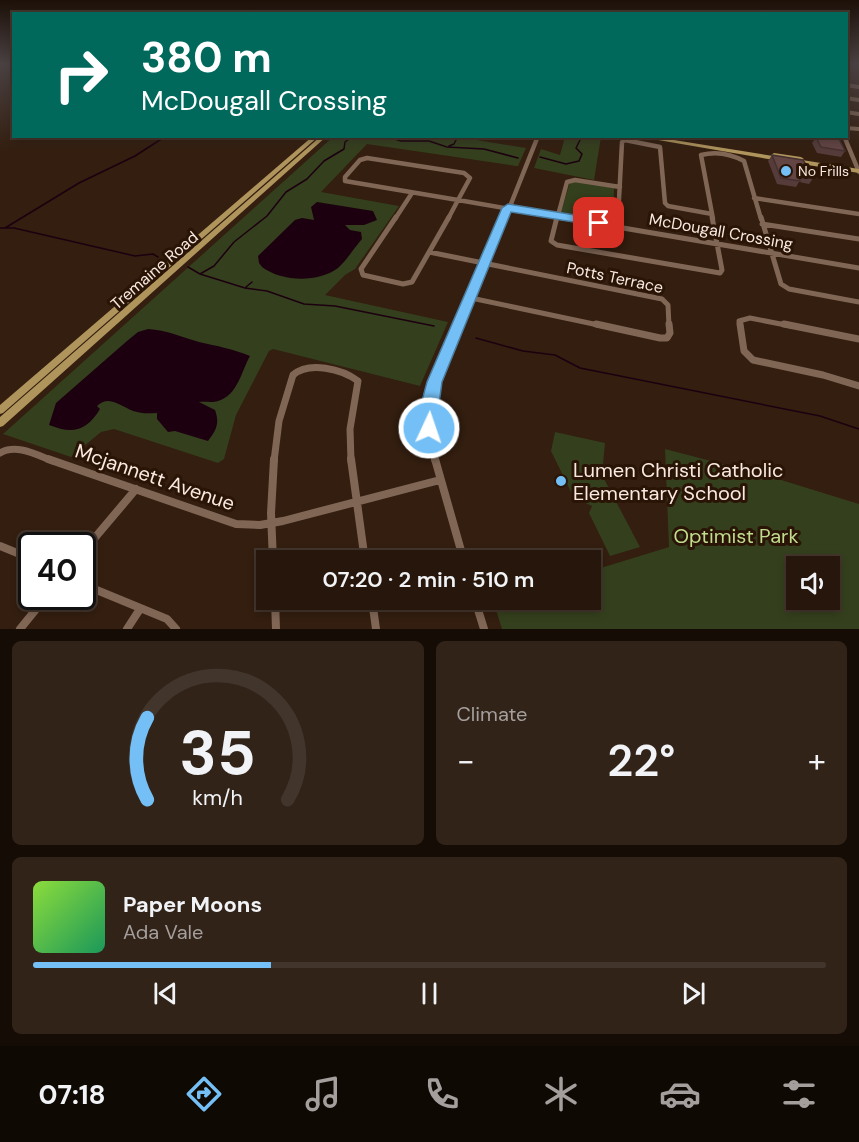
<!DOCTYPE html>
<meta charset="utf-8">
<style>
body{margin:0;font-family:"DM Sans",sans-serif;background:#322319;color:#f1f3f6;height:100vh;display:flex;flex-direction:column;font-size:22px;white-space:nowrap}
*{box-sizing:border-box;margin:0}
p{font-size:20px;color:#a49f9d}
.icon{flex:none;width:33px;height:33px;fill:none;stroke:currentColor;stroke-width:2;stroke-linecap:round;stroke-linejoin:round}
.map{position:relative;height:629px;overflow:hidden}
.details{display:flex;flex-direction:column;gap:12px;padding:12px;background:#150c06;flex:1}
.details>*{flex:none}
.top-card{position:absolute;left:12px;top:12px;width:836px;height:126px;border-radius:0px;box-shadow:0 3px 9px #0003,0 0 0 2px #42352c;background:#00695c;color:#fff;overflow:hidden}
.controls{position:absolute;left:786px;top:556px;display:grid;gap:12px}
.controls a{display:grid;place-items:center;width:54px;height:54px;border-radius:0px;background:#26160b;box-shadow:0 3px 9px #0003,0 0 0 2px #42352c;font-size:30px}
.speed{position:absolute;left:18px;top:532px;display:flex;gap:12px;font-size:30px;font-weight:700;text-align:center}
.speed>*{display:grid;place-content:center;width:78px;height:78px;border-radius:50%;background:#26160b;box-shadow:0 3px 9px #0003,0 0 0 2px #42352c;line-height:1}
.speed .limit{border:3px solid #111;border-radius:9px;background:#fff;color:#111}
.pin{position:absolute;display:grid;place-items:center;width:51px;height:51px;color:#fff;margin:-26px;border-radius:12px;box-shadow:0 3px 9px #0006}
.me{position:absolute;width:66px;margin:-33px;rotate:3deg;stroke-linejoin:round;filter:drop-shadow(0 0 4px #0008)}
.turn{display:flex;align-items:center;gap:21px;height:126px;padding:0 30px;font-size:27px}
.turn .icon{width:78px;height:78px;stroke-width:2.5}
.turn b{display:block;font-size:42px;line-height:51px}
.big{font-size:45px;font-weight:600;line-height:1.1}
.details .card{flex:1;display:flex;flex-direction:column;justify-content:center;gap:9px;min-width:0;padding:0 21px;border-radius:9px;background:#322319}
.details .dial{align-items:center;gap:0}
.dial svg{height:156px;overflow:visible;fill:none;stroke:#42352c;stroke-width:7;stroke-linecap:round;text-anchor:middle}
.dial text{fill:#f1f3f6;stroke:none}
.song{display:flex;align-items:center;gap:18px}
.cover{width:72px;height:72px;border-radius:9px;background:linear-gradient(135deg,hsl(90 70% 55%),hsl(150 70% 35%))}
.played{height:6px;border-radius:3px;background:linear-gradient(90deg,#74c0f6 30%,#42352c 30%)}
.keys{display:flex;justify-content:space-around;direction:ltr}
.heat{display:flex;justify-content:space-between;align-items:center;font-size:33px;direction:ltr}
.details .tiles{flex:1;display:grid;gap:12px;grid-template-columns:1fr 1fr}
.card:last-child{grid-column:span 2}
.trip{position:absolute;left:256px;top:550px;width:345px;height:60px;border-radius:0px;background:#26160b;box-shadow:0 3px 9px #0003,0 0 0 2px #42352c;font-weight:600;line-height:60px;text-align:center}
.dock{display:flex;height:96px;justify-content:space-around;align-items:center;background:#0f0904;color:#a49f9d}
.dock .icon{width:42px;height:42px}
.dock .selected{color:#74c0f6}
.dock b{font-size:27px;color:#f1f3f6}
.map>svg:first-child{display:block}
.green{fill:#343f1d;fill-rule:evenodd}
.water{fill:#1c0010}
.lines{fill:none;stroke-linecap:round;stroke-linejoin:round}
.stream{stroke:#1c0010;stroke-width:1.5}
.minor-far4{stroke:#806655;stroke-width:4}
.minor-far3{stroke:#806655;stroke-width:4.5}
.minor-far2{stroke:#806655;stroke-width:5}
.minor-far1{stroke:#806655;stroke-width:7}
.minor{stroke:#806655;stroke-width:8}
.major{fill:#af945c;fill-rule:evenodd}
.wall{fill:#553b3a}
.building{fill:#634544;stroke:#453030;stroke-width:1.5}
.route{fill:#74c0f6;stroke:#4b7da0;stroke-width:1.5}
.poi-dot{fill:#74c0f6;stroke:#291406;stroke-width:2}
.labels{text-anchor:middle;stroke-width:6;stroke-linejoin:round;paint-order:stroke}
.far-poi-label{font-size:14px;fill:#f9e9e0;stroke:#291406;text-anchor:start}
.street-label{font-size:16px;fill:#f9e9e0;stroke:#291406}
.near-poi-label{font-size:20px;fill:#f9e9e0;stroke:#291406;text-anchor:start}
.near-street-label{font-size:20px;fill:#f9e9e0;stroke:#291406}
.near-park-label{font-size:20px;fill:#c0dc8e;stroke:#291406}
</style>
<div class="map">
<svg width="859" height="629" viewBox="0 0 859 629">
<rect width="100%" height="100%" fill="#331e0f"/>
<path class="green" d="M333,137H470L471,139L526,148L518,166H516L367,144L321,192L399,206L355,269L345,275L325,295L448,322L420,386L273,349L269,351L236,415L224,459L218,463L114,429L101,432L71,457L3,434Z
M565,137H601L594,180L534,168L541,149L560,155Z
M574,181L614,188L613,221L561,212L570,182Z
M555,432L605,443L602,475L640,547L610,556L589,513L592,506L574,498L551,451Z
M665,449L765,475L859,504V629H502L493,600H591V571L669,547ZM796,567H830V600H796Z"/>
<path class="water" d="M317,202L373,211L377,220L364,225H345L350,230L361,232L362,239C354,248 347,260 338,268C318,283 282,282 262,267L259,263L258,256L295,220L302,218L314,220L311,207Z
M148,329C167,330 181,337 199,342C217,346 233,349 250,356C241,372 238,395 218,401C212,403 205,401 199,402L215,410C220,424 216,430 208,441L175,431L168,432L157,419V413C151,413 144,414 137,412C123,409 110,393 97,406L100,409C86,432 72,434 49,425L56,403L127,341L138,332Z"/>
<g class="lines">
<path class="stream" d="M385,136L401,141H429L447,147L484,149L518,158
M449,146L454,144L458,136
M540,157L566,164L579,161L582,154L576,148L582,136
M0,228H14L135,256L153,254L158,257
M5,228L79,183L135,156L166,136
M188,267L200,274L214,266L234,242L267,216L286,192L307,179L324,161L344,149L345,142L353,136
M200,274L245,288L267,291L304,304L335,306L434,326
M246,287L252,282
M476,338L523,351L555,355L580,368L820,416L859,429"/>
<path class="minor-far4" d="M846,85L859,87
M846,98L859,100
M846,112L859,114
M846,128L859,129"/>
<path class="minor-far3" d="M844,136L859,172
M367,158L464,173L470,178L458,200L345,181V177L360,160Z
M754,198L859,214
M458,200L567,219
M395,219L412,193
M448,219L458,200
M505,219L538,136
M557,219L567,182L575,180L620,187
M618,219L622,142L625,140L660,147L665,203L668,206L712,214
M713,219L701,155C716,151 731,154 744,161L761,219"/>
<path class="minor-far2" d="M396,217L361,269L363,275L403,284L412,282L449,217
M557,217L551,241L557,245L720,273L722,270L712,217
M558,217L859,268
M761,217L781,284L789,289L859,302
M762,224L859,239
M618,226V217
M429,252L662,299L668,305L669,326
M471,298L603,326
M458,326L505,217
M740,326L739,321L750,318L791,326"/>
<path class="minor-far1" d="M596,324L660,338H667L670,333L669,324
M740,324L744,351L753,360L823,375L859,386
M784,324L859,339
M0,453C16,443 37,455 53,461
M274,461L279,421L293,375C309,361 342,369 358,381L350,429L351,461
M435,461C420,409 438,371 459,324"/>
<path class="minor" d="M48,459L236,524L260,525L283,521L440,480
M351,459L365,561
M435,459L464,561
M0,546L32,559
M82,553L136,489
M273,561L271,513L274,459
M82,584L167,619L176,629
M275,600L276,629
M372,600L376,629
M475,600L484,629
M20,629L46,597
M127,629L140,609"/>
<path class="major" d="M313,136H319L3,413L0,414V405Z
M321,136H327L3,426L0,427V417Z
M635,136H649L773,156L771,155L774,153L801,157L804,159L802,160L859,169V173L795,163L792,161L794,160L780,157L783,159L780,161Z"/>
</g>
<path class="wall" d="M816,137L845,151L841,157L817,153L812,143Z
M772,155L814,177L809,184L799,182L796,187L777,184L768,161Z"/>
<path class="building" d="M816,137L839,139L845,151L821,147Z
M772,155L803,160L814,177L798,175L800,181L781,178Z"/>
<linearGradient id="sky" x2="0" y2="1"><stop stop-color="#1c1008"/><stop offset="0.42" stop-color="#4a4142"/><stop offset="1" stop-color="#4a4142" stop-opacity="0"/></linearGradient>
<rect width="859" height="152" fill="url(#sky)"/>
<path class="route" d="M508,204L599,219L605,223L599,226L511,212L442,382L435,433L429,435L423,433C416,418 423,397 427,382L502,208Z"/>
<g class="poi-dot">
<circle cx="786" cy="171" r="6"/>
<circle cx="561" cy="481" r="6"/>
</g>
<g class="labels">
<g class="far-poi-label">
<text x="798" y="176">No Frills</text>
</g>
<g class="street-label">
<text transform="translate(721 231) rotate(10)" y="6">McDougall Crossing</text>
<text transform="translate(154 270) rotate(-41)" y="6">Tremaine Road</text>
<text transform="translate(615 277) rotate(12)" y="6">Potts Terrace</text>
</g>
<g class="near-poi-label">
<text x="573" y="477">Lumen Christi Catholic<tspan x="573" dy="23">Elementary School</tspan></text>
</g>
<g class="near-street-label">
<text transform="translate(155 477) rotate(19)" y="7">Mcjannett Avenue</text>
</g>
<g class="near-park-label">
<text x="736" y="543">Optimist Park</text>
</g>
</g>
</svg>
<div class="controls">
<a><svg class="icon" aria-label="sound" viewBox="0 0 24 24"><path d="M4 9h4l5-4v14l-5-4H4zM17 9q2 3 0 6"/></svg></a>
</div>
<div class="speed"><div class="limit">40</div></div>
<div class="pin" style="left:599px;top:223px;background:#d93025"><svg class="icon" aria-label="arrive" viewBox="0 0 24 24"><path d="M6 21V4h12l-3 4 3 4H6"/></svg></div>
<svg class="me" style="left:429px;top:428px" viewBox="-20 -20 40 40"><circle r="17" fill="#74c0f6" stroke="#fff" stroke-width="3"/><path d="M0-11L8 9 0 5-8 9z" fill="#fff"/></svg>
<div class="trip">07:20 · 2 min · 510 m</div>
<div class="top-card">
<div class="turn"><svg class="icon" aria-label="right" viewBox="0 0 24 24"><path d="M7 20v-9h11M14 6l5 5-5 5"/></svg><div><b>380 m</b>McDougall Crossing</div></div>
</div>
</div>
<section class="details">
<div class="tiles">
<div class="card dial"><svg viewBox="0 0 100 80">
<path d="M14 69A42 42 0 1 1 86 69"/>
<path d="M14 69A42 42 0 0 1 14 27" stroke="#74c0f6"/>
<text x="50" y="56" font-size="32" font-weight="700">35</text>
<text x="50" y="72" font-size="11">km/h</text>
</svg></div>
<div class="card"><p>Climate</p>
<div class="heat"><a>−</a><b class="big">22°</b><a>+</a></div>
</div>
<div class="card">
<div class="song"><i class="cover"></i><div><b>Paper Moons</b><p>Ada Vale</p></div></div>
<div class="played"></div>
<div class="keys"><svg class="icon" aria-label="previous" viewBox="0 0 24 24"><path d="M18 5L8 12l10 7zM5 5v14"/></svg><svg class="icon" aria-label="pause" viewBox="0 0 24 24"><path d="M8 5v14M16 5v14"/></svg><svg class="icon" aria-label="next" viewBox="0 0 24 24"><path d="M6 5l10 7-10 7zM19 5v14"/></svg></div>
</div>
</div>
</section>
<nav class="dock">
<b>07:18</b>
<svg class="icon selected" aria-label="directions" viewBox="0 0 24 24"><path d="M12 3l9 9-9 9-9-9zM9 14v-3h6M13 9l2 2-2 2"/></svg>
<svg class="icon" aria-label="music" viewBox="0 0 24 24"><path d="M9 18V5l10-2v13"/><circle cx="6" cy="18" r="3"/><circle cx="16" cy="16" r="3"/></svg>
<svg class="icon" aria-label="phone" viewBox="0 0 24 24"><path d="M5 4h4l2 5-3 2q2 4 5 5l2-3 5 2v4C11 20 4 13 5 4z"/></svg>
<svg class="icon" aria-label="climate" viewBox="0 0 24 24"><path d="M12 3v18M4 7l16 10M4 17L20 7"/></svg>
<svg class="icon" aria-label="car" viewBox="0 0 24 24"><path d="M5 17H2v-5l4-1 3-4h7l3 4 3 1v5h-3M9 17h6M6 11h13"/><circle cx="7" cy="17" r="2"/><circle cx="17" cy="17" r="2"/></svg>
<svg class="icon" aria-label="filters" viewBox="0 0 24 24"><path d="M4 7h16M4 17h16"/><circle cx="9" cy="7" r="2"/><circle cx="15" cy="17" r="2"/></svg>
</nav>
